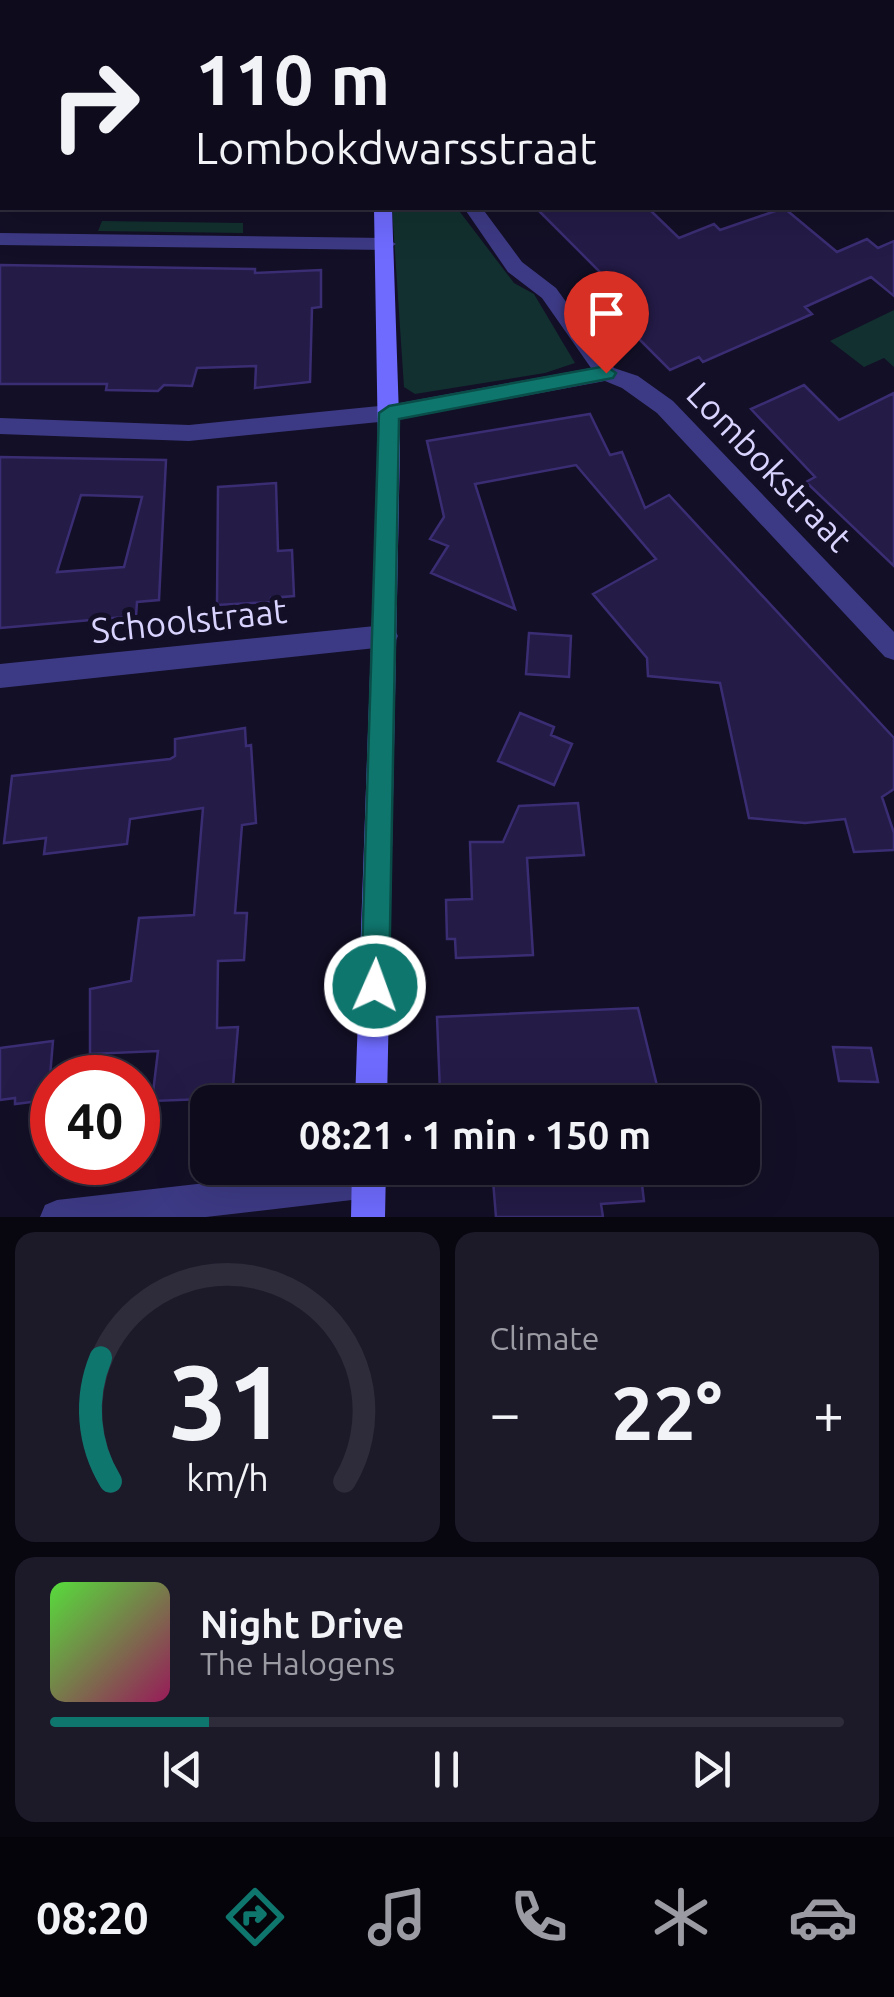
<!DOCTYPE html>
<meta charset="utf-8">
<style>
body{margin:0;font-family:Ubuntu,sans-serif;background:#1c1929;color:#f1f3f6;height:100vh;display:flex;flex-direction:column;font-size:38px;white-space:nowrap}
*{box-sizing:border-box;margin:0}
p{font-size:32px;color:#9b9ba3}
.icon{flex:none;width:55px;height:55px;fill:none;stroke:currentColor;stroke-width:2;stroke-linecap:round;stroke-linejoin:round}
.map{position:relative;height:1217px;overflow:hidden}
.panel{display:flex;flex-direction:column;gap:15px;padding:15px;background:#08060f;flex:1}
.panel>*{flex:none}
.banner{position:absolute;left:0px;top:0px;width:895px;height:210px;box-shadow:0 10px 40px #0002,0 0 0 2px #2e2b3b;background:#0e0b1c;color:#f1f3f6;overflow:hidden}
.speed{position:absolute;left:30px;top:1055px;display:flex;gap:20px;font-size:50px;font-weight:700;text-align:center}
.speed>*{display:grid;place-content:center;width:130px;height:130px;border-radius:50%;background:#0e0b1c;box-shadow:0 10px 40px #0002,0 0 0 2px #2e2b3b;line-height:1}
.speed .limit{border:15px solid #d22;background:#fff;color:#111}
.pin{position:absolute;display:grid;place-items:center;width:85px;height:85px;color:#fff;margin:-102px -42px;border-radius:50% 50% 50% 0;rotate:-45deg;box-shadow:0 0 10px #0007}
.pin .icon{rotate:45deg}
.me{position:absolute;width:110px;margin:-55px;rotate:2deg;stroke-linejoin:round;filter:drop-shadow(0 0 8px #0008)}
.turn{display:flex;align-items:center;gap:35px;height:210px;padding:0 30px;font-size:45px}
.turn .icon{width:130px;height:130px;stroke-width:2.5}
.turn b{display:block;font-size:70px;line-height:85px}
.big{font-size:75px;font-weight:700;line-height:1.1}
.panel .tile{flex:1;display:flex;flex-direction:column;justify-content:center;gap:15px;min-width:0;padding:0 35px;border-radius:20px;background:#1c1929}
.panel .dial{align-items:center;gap:0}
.dial svg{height:260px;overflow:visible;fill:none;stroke:#2e2b3b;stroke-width:7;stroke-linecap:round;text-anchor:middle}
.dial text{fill:#f1f3f6;stroke:none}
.song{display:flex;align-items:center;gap:30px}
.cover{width:120px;height:120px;border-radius:15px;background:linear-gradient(135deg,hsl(110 70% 55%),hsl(330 70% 35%))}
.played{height:10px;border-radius:5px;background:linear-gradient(90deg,#0f766e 20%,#2e2b3b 20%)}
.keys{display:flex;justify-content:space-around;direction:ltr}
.heat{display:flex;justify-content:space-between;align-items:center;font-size:55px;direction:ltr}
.panel .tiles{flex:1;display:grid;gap:15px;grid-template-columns:1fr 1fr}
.tile:last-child{grid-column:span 2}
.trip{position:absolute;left:190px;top:1085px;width:570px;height:100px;border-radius:20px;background:#0e0b1c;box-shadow:0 10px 40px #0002,0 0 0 2px #2e2b3b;font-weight:700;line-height:100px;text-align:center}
.dock{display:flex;height:160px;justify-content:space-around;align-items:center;background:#06040b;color:#9b9ba3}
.dock .icon{width:70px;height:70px}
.dock .active{color:#0f766e}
.dock b{font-size:45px;color:#f1f3f6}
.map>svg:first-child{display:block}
.green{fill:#12302f}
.building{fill:#241b47;stroke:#3b2d73;stroke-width:2.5;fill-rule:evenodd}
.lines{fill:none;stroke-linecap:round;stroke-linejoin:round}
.street{fill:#3d3a85;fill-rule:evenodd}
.secondary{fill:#6f6bff;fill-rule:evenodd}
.route{fill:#0f766e;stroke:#0a4d48;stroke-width:2.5}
.labels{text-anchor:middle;stroke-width:10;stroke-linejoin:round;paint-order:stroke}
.street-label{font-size:35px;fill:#d9d4ff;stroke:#130f26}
</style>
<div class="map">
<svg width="894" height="1217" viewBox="0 0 894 1217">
<rect width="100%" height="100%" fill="#130f26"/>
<path class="green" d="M392,208H457L514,283L534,294L575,363L545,373L415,394L404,387Z
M102,221L243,223V233L98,231Z
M894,310V367L884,358L864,367L830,341Z"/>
<path class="building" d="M536,208H648L679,238L714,224L720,230L784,208L837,252L867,239L878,248L894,241V296L871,277L805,307L812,314L703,362L699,357L670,370L595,295L598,294L586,281L602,274Z
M0,265L255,269V273L321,270V307L312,308L310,382L255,388L256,366L197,368L192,386L164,385L158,391L106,390L107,384H0Z
M804,385L839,420L894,393V566L806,482L815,477L751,409Z
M590,414L610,455L622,452L645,508L669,495L894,738V789L882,797L894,833V850L854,852L845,819L805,823L749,818L720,683L648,676L647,658L593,594L656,559L576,465L475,484L515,609L431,573L448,546L430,539L444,517L427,441Z
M0,457L166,460L159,600L137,602L136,616L0,628ZM81,495L142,497L124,567L57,572Z
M276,483L278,551L292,550L294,596L271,598V602L217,605L218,487Z
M529,633L571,636L569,677L526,674Z
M520,713L554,727L551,735L572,744L554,785L498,761Z
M245,728L246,746L251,745L256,823L242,825L235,913H247L244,960L218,961L217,1028L238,1027L232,1098L152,1101L158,1051L90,1054V989L131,981L139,918L194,915L203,808L130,819L127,844L44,854L46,838L4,843L12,776L170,759L175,756V739Z
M578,803L584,855L527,858L533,955L456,958L455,939H447L446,900L472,899L470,842H503L519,806Z
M638,1008L661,1102H523L521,1088L440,1092L437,1017Z
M53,1041L48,1100L15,1104V1098L0,1100V1048Z
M833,1047L871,1048L878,1082L839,1081Z
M492,1168H640L644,1201L601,1204L603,1217H496Z"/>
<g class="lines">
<path class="street" d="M894,24V34L892,35V25Z
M0,135H2V145H0Z
M464,208H482L522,262L556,288L614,368L638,376L673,401L894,632V660L885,657L657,413L622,388L605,381L389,421L189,441L0,434V418L189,425L389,405L591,368L542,298L508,272Z
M0,233L386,238L396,244L386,250L0,245Z
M385,625L394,628L398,636L394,644L385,647L0,688V664Z
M338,1168L381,1169L386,1181L381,1193L369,1198L206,1217H40L45,1205L57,1200Z"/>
<path class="secondary" d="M309,0H325L327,2H311Z
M374,208H392L400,446L387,1102H355L378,446Z
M352,1168H386L385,1217H351Z"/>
</g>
<path class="route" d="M606,366L616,373L613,378L399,419L389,986L385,996L375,1000L365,996L361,986L379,413L389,406Z"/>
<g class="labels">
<g class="street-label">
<text transform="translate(769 467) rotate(46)" y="12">Lombokstraat</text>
<text transform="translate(189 621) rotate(-6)" y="12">Schoolstraat</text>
</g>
</g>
</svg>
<div class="speed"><div class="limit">40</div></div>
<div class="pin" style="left:606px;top:373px;background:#d93025"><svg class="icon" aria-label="arrive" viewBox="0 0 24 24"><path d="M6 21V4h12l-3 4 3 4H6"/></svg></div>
<svg class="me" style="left:375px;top:986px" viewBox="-20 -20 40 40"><circle r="17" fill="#0f766e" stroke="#fff" stroke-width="3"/><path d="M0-11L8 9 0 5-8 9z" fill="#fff"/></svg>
<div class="trip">08:21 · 1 min · 150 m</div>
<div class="banner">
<div class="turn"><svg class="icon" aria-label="right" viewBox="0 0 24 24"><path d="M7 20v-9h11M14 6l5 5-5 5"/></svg><div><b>110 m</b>Lombokdwarsstraat</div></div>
</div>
</div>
<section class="panel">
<div class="tiles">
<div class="tile dial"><svg viewBox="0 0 100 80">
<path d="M14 69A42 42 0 1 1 86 69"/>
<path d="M14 69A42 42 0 0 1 11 31" stroke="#0f766e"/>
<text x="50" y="56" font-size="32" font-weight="700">31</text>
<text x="50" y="72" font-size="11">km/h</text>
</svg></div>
<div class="tile"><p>Climate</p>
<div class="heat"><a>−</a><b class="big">22°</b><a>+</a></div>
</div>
<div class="tile">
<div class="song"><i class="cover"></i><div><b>Night Drive</b><p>The Halogens</p></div></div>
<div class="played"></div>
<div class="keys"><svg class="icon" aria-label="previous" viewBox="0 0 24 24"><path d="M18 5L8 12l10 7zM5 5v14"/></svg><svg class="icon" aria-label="pause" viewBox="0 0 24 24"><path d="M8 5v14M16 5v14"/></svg><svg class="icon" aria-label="next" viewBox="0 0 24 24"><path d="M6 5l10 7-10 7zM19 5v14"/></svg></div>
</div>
</div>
</section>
<nav class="dock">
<b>08:20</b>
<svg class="icon active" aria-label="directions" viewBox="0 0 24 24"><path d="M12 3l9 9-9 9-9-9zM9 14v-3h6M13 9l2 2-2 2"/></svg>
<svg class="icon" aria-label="music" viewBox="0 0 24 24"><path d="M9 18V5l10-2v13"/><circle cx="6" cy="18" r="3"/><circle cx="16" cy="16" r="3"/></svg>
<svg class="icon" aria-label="phone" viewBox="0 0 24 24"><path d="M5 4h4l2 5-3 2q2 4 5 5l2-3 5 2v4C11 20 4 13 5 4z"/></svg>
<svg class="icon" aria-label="climate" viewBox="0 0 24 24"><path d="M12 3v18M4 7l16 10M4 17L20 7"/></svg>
<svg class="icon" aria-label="car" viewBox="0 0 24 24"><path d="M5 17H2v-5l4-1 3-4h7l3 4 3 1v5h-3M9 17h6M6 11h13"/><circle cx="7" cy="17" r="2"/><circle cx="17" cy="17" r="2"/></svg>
</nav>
